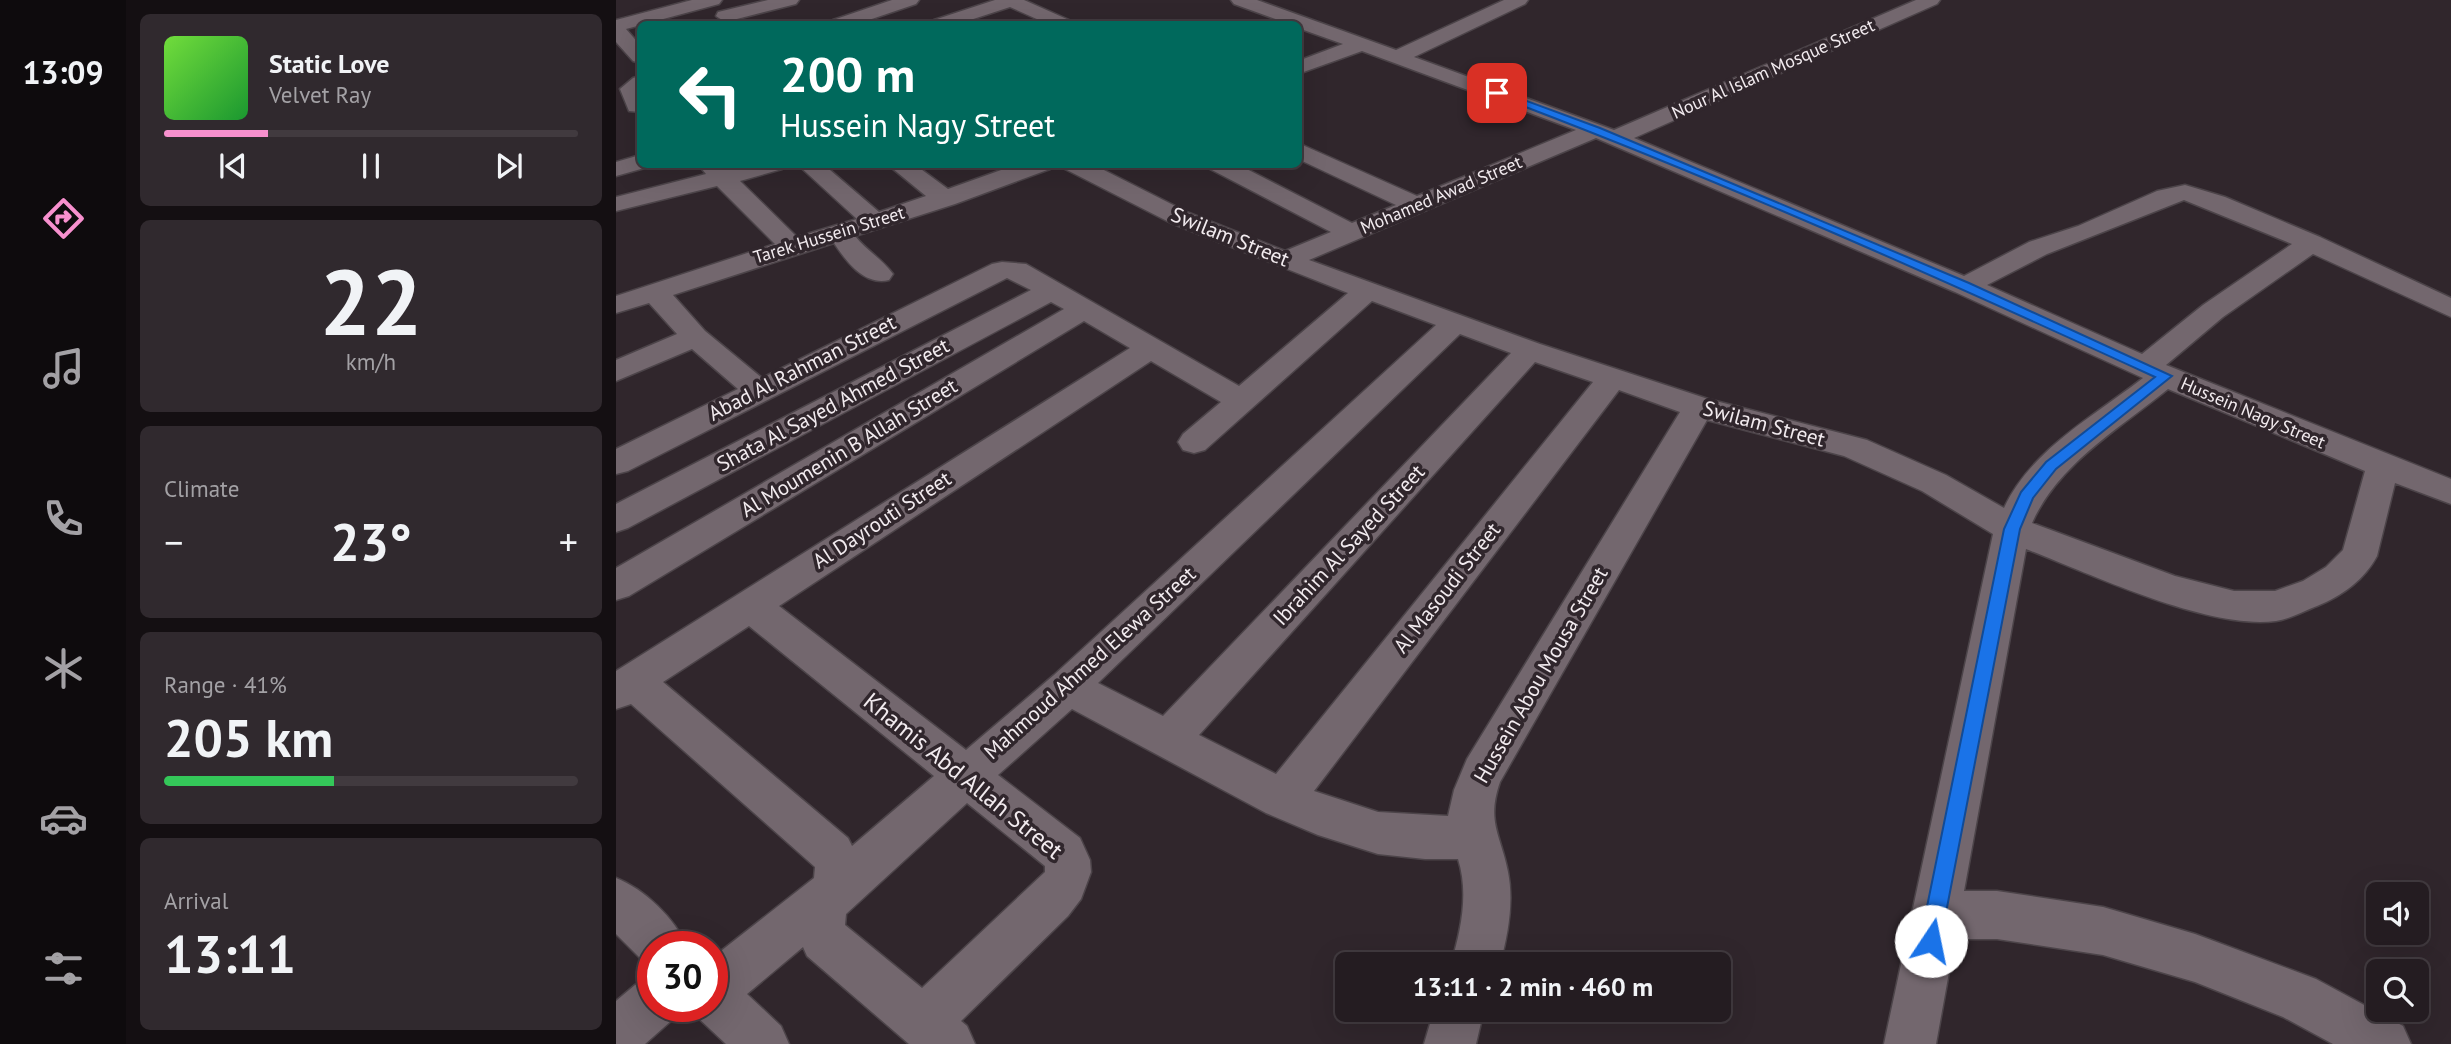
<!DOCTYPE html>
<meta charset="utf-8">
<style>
body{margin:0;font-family:"PT Sans",sans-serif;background:#30292e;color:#f1f3f6;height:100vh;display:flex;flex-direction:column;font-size:26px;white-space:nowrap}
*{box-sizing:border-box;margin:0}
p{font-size:23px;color:#a3a1a5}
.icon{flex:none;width:38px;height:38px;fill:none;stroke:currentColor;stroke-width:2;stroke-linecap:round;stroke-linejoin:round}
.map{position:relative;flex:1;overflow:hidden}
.drawer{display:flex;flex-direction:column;gap:14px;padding:14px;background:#140f12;width:490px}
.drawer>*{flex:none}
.hud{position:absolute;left:21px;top:21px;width:665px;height:147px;border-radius:10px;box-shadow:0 7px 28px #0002,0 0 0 2px #413a3f;background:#00695c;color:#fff;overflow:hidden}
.buttons{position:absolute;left:1750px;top:882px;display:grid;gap:14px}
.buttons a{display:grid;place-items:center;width:63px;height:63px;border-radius:10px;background:#241c21;box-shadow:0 7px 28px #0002,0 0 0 2px #413a3f;font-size:35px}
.speed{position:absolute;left:21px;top:931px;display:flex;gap:14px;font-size:35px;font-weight:700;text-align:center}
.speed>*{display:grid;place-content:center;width:91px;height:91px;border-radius:50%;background:#241c21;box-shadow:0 7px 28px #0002,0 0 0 2px #413a3f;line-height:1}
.speed .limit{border:10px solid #d22;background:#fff;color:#111}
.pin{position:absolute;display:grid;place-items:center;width:60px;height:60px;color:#fff;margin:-30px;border-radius:14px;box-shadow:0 4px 10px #0006}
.me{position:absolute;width:77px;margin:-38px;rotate:11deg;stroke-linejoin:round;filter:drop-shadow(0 0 5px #0008)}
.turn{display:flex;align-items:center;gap:24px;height:147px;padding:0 28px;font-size:32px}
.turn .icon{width:91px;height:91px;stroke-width:2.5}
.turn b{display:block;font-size:49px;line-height:60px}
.big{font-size:52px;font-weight:800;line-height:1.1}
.drawer .card{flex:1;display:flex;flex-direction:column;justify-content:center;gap:10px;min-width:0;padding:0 24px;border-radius:10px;background:#30292e}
.drawer .dial{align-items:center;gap:0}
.dial b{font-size:91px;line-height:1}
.song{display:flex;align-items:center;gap:21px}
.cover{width:84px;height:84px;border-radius:10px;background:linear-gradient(135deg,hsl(100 70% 55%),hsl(130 70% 35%))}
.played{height:7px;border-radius:4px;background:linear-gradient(90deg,#f790ce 25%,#413a3f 25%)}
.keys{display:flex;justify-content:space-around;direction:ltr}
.heat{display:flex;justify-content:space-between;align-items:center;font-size:38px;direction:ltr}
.charge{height:10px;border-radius:5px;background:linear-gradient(90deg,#34c759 41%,#413a3f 0)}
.trip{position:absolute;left:719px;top:952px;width:396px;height:70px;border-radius:10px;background:#241c21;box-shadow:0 7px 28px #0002,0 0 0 2px #413a3f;font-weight:800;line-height:70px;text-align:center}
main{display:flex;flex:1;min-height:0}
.menu{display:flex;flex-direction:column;width:126px;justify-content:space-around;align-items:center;background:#0e0b0d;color:#a3a1a5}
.menu .icon{width:49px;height:49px}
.menu .active{color:#f790ce}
.menu b{font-size:32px;color:#f1f3f6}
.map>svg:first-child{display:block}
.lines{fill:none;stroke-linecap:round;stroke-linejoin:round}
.minor-casing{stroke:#4c4449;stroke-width:3}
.minor{fill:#73676e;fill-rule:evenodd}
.route{fill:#1a73e8;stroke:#114b97;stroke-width:2}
.labels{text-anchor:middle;stroke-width:7;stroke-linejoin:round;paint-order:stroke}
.far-street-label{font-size:18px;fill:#f2ebef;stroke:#30262c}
.street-label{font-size:21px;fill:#f2ebef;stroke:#30262c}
.near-street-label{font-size:24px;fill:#f2ebef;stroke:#30262c}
</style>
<main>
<nav class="menu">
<b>13:09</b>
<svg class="icon active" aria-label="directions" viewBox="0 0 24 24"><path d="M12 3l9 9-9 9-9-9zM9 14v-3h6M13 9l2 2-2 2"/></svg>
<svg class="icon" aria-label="music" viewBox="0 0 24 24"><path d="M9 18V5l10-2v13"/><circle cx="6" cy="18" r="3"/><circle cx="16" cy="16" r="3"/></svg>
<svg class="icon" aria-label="phone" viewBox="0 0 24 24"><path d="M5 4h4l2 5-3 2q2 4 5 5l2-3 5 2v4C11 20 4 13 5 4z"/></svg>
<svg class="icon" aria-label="climate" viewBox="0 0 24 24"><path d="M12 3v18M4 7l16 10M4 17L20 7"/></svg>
<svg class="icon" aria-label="car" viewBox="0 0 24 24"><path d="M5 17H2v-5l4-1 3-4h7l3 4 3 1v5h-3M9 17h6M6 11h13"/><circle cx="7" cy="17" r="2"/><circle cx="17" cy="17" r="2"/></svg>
<svg class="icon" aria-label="filters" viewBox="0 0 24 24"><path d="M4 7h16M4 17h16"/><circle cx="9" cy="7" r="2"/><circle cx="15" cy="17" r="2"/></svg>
</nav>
<section class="drawer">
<div class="card">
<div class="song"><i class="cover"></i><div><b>Static Love</b><p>Velvet Ray</p></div></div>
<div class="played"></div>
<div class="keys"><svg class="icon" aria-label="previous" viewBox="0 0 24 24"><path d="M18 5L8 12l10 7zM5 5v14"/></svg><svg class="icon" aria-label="pause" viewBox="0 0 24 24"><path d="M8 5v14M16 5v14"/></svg><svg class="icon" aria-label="next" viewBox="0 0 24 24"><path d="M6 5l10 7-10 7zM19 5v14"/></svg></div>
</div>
<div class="card dial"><b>22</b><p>km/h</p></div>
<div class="card"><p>Climate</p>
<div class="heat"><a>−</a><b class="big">23°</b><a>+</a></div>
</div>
<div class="card"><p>Range · 41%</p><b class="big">205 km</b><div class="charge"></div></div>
<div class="card"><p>Arrival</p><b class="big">13:11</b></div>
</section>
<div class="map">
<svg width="1835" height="1044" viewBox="0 0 1835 1044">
<rect width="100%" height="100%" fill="#30262c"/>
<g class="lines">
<g class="minor-casing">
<path id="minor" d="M76,0H106L103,4L10,29L24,45V63L17,61L0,42V20Z
M152,0H183L180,4L109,22L100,16L102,12Z
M276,0H303L300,4L241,24H214L217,20Z
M379,0H408L453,20L456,24H432L394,7L342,24H315L318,20Z
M615,0H641L780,50L888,0H912L909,4L798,57L998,130L1300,0H1324L1321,4L1018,138L1348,276L1413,242L1462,226L1541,191L1569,185L1609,197L1704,237L1835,298V317L1697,254L1607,317L1550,365L1835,479V504L1779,483L1761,556C1748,580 1726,596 1701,606C1688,611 1674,619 1660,621C1592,630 1475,574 1410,549L1348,891H1381L1487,907L1579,934L1700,979L1787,1026L1795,1044H1717L1667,1017L1579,982L1487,955L1381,939H1339L1320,1044H1268L1377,534L1306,491L1228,456L1091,420L884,782C870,822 885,835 892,872C898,902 892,935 884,964H835C845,930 853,893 842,859H809L762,854L702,835L650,813L456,709L382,775L464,838L474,860L475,872L465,899L452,916L345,1021L351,1026L359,1044H293L191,956L187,947L131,994L165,1026L173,1044H110L78,1014L75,1006H96V958L198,878L199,867L15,704L0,709V671L514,348L468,321L13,596L0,600V568L448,309L435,302L12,528L0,532V504L415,290L391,278L12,471L0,474V449L122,389L76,349L0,381V360L61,334L33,303L0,313V296L159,244L101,186L0,211V197L90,174L82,164H107L112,170L130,164H169L166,169L124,181L181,237L241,219L181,164H207L263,212L310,196L271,164H298L332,189L402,164H437L434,169L339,204L239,236C250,250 266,259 277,274L273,280C248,286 230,261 218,243L57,295L89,331L146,378L376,264L386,262L410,264L623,386L732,293L555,223L449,169L446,164H476L573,213L669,251L715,232L594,169L591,164H621L736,223L780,205L682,159V143L801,196L960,130L746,51L682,74V61L727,44L682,28V24H673L618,4ZM980,138L1339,292L1527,378C1478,416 1415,450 1388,508L1330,475L1251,440L1092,399L924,344L693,260ZM1568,200L1676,244L1587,305L1526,354L1371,285L1431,254ZM756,301L820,325L438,675L350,750L163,606L535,361L605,402L567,434L562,442L567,450L578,453L589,450ZM844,334L895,353L547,716L482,683ZM919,362L977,382L660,774L583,735ZM1552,389L1749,471L1727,550L1710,567L1687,581L1659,591H1618L1559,576L1416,523C1442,464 1504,428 1552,389ZM1003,390L1064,412L851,759L838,790L832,816L762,812L698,791ZM133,626L318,776L236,846L232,838L47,682ZM351,803L429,866V872L306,988L229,925L230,914Z
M24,76V112L13,111L4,89L17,78Z
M24,155V164H34L32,167L0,176V162Z
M0,878C28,889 59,918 71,947H37V967L30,964L0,934Z
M37,978V1006H61L55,1021L29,1044H0V1001L19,985Z
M818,1010H868L860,1044H808Z"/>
</g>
<use href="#minor" class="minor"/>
</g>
<path class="route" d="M881,90L984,128L1353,283L1556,376L1440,469L1417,498L1404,529L1323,949L1315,952L1307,949L1304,941L1388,529L1405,492L1430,462L1539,377C1321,277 1102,179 878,95L877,93Z"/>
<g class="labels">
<g class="far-street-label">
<text transform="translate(1157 69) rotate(-24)" y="6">Nour Al Islam Mosque Street</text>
<text transform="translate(825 195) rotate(-23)" y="6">Mohamed Awad Street</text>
<text transform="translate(213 235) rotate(-17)" y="6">Tarek Hussein Street</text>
<text transform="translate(1637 413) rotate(23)" y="6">Hussein Nagy Street</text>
</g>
<g class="street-label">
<text transform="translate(614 237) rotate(22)" y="7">Swilam Street</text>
<text transform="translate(186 368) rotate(-27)" y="7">Abad Al Rahman Street</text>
<text transform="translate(217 405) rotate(-28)" y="7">Shata Al Sayed Ahmed Street</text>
<text transform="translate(1148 424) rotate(15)" y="7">Swilam Street</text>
<text transform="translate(233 448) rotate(-31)" y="7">Al Moumenin B Allah Street</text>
<text transform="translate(266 520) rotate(-33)" y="7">Al Dayrouti Street</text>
<text transform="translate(733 545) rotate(-47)" y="7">Ibrahim Al Sayed Street</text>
<text transform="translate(831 588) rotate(-52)" y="7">Al Masoudi Street</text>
<text transform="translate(474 663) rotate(-42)" y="7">Mahmoud Ahmed Elewa Street</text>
<text transform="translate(925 675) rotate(-60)" y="7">Hussein Abou Mousa Street</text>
</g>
<g class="near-street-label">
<text transform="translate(347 776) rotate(39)" y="8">Khamis Abd Allah Street</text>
</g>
</g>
</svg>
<div class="buttons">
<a><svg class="icon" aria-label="sound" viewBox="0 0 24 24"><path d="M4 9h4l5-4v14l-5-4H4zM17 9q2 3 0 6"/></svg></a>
<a><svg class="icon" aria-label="search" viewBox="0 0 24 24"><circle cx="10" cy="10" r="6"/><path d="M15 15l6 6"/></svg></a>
</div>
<div class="speed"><div class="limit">30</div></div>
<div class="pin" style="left:881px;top:93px;background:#d93025"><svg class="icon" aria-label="arrive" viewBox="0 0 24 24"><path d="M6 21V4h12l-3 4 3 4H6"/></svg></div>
<svg class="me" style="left:1315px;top:941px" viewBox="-20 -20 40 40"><circle r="19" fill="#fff"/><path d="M0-13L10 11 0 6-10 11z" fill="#1a73e8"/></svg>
<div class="trip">13:11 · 2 min · 460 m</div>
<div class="hud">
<div class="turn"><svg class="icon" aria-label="left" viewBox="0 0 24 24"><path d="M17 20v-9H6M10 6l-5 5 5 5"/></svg><div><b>200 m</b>Hussein Nagy Street</div></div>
</div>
</div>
</main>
